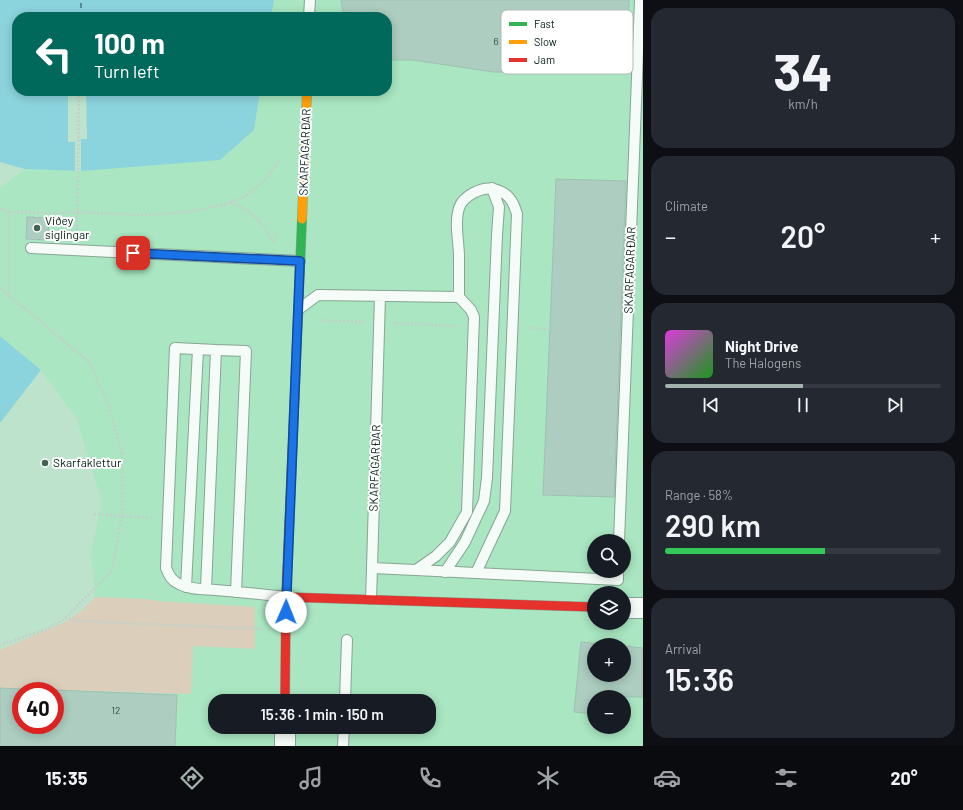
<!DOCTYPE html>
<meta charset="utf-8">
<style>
body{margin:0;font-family:Barlow,sans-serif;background:#242831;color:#f1f3f6;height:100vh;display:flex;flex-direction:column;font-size:15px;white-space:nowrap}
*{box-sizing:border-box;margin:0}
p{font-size:13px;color:#9ea1a6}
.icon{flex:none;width:22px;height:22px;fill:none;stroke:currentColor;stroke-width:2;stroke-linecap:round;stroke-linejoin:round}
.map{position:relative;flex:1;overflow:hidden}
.panel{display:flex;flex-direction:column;gap:8px;padding:8px;background:#0d0f14;width:320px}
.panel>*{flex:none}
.guide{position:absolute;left:12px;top:12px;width:380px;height:84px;border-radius:16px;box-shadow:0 2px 10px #0003;background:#00695c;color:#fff;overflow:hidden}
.fabs{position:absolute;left:587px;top:534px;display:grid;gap:8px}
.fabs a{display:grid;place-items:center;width:44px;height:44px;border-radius:50%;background:#171b24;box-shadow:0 2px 10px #0003;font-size:20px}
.speed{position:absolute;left:12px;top:682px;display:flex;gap:8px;font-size:20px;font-weight:700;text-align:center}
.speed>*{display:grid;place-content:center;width:52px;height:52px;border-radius:50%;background:#171b24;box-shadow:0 2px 10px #0003;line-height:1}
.speed .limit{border:6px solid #d22;background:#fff;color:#111}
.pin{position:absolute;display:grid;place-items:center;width:34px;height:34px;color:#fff;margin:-17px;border-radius:8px;box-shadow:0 2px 6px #0006}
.me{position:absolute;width:44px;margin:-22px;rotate:1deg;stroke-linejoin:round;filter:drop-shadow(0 0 3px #0008)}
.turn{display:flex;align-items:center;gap:14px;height:84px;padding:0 16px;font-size:18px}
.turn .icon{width:52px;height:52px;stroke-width:2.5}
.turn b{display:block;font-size:28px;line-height:34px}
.big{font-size:30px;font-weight:600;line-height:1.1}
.panel .card{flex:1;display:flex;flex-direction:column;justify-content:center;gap:6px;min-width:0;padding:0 14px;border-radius:16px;background:#242831}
.panel .dial{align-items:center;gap:0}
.dial b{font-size:52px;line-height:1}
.song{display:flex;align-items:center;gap:12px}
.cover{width:48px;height:48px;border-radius:6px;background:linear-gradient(135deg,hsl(300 70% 55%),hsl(120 70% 35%))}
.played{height:4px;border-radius:2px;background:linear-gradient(90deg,#a3b2ac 50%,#363941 50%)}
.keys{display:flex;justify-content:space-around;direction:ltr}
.heat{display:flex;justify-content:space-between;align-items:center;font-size:22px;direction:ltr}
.charge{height:6px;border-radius:3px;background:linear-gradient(90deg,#34c759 58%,#363941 0)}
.trip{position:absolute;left:208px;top:694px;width:228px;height:40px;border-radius:16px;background:#171b24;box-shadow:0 2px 10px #0003;font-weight:600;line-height:40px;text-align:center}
.tab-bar{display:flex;height:64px;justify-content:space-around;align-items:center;background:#090b0e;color:#9ea1a6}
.tab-bar .icon{width:28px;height:28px}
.tab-bar .current{color:#a3b2ac}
.tab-bar b{font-size:18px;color:#f1f3f6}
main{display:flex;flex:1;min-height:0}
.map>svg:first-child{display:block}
.built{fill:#a9e6c1;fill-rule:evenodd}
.green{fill:#dbcfbc}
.water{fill:#8cd4dd}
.pier{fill:#bde3cc}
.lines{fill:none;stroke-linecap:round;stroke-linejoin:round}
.ferry{stroke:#1c444e;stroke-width:1;stroke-dasharray:5 4;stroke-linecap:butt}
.building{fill:#accdbf;stroke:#9fc1b3}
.lane-casing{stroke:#87a593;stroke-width:12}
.street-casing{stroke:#87a593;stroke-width:22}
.fast-casing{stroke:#87a593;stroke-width:10}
.slow-casing{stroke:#87a593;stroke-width:10}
.jam-casing{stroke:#87a593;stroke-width:10}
.path{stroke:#c5cfc9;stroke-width:2.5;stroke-dasharray:2 2;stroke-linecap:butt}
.lane{stroke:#f5fbf7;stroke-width:10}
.street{stroke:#f5fbf7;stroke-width:20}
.fast{stroke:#30b455;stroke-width:9}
.slow{stroke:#ff9f0a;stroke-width:9}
.jam{stroke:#e5322d;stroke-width:9}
.route-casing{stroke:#114b97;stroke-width:10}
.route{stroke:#1a73e8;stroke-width:7}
.poi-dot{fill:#436352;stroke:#fff;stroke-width:1.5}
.labels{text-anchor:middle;stroke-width:4;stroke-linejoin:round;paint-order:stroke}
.number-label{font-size:10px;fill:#2d4b3d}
.street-label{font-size:12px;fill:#021e10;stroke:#fff}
.poi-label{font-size:12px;fill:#021e10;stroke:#fff;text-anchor:start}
.key{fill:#fff;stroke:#b3bcb7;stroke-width:1}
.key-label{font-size:11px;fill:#021e10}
</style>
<main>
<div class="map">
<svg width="643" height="746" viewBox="0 0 643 746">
<rect width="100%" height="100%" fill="#bde3cc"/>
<path class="built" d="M263,0H643V746H0V688L190,694L193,646L255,649V607L95,597L91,552L102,502L76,417L41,370L0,336V188L25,169L81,171L254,130L260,91H387V17H271L274,0ZM594,541H624V571H594ZM594,593H624V623H594ZM594,645H624V675H594ZM21,691H55V725H21ZM594,697H624V727H594ZM215,701H429V727H215Z"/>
<path class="green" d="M95,597L148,599L157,601L255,607V649L193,646L191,694L0,688V650L63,623L81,611Z"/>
<path class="water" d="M0,0H274L271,17H17V91H260L254,130L220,160L81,171L25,169L0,162Z
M0,336L41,370L0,423Z"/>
<path class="pier" d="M68,91H86L87,139H81V171H75V142H68Z"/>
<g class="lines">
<path class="ferry" d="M81,17V0"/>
</g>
<path class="building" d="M341,0H629L626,73L493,72L413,60H387V17H344Z
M556,179L626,181L614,497L543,495Z
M27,217L49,218L48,240L26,239Z
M581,642L611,645H594V675H624V646L643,648V697H594V714L574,712Z
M0,688L21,689V725H55V690L177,695L175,746H0Z"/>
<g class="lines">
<g class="lane-casing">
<path id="lane" d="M309,17L310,0
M31,248L300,261
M299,309L318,295L459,297L471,310L474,317L467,512L450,542L436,556L416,570L372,568L371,599
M216,350L246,351L236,592
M619,541L640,0
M372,568L380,296
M416,570L476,573L505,511L517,214C513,200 508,193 494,189C482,186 463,196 459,208C454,224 459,241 459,257C459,271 459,284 459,297
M445,572L465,542L484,501L487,478L497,235L499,207L492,188
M476,573L618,580V571
M186,587L198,349
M206,589L216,350L175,348L166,568C169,576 172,581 179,584C190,590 204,589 216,590C239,592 263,594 286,597
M345,701L347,640
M343,746L344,727"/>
</g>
<g class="street-casing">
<path id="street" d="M624,608H643
M285,746V727"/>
</g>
<g class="fast-casing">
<path id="fast" d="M295,389L302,219"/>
</g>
<g class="slow-casing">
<path id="slow" d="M302,219L307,91"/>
</g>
<g class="jam-casing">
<path id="jam" d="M286,597L594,607
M285,701L286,597L295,389"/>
</g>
<path class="path" d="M230,202C252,210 262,221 272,242
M0,209L9,212V296
M9,212L51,213L78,212L142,215L188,212L226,204L244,197L266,179L281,158
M77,234L79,91
M273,242L278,230
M0,288L89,362L108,404L122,453V515L112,571L63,620L47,629L0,645
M319,320L364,322
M395,323L457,326
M528,328L550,329
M94,514L152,518
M65,618L77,621L263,629"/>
<use href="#lane" class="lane"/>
<use href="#street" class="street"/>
<use href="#fast" class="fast"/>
<use href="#slow" class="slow"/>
<use href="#jam" class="jam"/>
</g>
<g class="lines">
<g class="route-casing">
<path id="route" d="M133,253L300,261L286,612"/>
</g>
<use href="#route" class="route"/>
</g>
<g class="poi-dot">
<circle cx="37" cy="228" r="4"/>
<circle cx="45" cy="463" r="4"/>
</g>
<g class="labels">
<g class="number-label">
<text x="496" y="45">6</text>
<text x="116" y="714">12</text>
</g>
<g class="street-label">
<text transform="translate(305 152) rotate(-88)" y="4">SKARFAGARÐAR</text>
<text transform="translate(630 270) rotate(-88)" y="4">SKARFAGARÐAR</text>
<text transform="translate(375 468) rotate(-88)" y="4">SKARFAGARÐAR</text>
</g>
<g class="poi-label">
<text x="45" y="225">Viðey<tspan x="45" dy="14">siglingar</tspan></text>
<text x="53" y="467">Skarfaklettur</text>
</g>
</g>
<rect x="501" y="10" width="132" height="64" rx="6" class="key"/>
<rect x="509" y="22" width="18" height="4" fill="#30b455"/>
<rect x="509" y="40" width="18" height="4" fill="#ff9f0a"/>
<rect x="509" y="58" width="18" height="4" fill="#e5322d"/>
<g class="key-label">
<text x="534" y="28">Fast</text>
<text x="534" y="46">Slow</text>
<text x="534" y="64">Jam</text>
</g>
</svg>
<div class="fabs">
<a><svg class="icon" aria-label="search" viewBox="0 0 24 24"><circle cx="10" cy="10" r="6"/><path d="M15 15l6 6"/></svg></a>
<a><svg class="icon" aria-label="layers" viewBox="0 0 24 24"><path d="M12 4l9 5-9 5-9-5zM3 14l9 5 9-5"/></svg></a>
<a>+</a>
<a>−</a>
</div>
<div class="speed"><div class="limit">40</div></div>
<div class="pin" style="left:133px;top:253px;background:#d93025"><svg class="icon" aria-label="arrive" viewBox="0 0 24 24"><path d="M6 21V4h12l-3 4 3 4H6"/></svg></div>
<svg class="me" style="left:286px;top:612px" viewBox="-20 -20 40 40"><circle r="19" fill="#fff"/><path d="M0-13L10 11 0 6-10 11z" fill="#1a73e8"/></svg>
<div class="trip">15:36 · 1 min · 150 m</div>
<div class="guide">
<div class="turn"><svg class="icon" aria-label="left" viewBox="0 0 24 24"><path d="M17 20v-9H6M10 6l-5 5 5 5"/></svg><div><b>100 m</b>Turn left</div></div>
</div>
</div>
<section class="panel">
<div class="card dial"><b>34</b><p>km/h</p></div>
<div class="card"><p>Climate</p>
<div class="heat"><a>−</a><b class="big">20°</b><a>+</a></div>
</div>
<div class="card">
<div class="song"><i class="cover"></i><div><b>Night Drive</b><p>The Halogens</p></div></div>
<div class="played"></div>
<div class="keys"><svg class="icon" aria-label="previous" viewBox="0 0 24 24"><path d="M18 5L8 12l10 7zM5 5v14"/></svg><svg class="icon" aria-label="pause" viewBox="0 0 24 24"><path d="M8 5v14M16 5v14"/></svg><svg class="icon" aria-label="next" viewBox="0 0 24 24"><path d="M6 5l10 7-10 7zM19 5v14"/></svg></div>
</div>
<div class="card"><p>Range · 58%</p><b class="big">290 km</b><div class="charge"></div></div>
<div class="card"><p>Arrival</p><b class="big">15:36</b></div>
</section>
</main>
<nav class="tab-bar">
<b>15:35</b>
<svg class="icon current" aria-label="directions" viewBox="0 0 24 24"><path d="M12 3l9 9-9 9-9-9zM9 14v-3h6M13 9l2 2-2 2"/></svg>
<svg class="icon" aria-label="music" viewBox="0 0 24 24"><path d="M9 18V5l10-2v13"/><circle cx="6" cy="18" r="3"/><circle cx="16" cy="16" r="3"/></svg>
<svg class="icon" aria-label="phone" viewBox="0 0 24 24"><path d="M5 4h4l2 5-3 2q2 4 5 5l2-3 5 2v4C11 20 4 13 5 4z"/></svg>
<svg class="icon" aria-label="climate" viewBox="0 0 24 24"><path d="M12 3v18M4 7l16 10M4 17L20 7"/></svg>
<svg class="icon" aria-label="car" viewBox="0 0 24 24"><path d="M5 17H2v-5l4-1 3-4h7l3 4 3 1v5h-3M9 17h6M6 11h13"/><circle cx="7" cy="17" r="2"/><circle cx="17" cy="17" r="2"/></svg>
<svg class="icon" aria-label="filters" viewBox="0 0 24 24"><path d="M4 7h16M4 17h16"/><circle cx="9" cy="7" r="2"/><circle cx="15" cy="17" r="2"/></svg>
<b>20°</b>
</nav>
